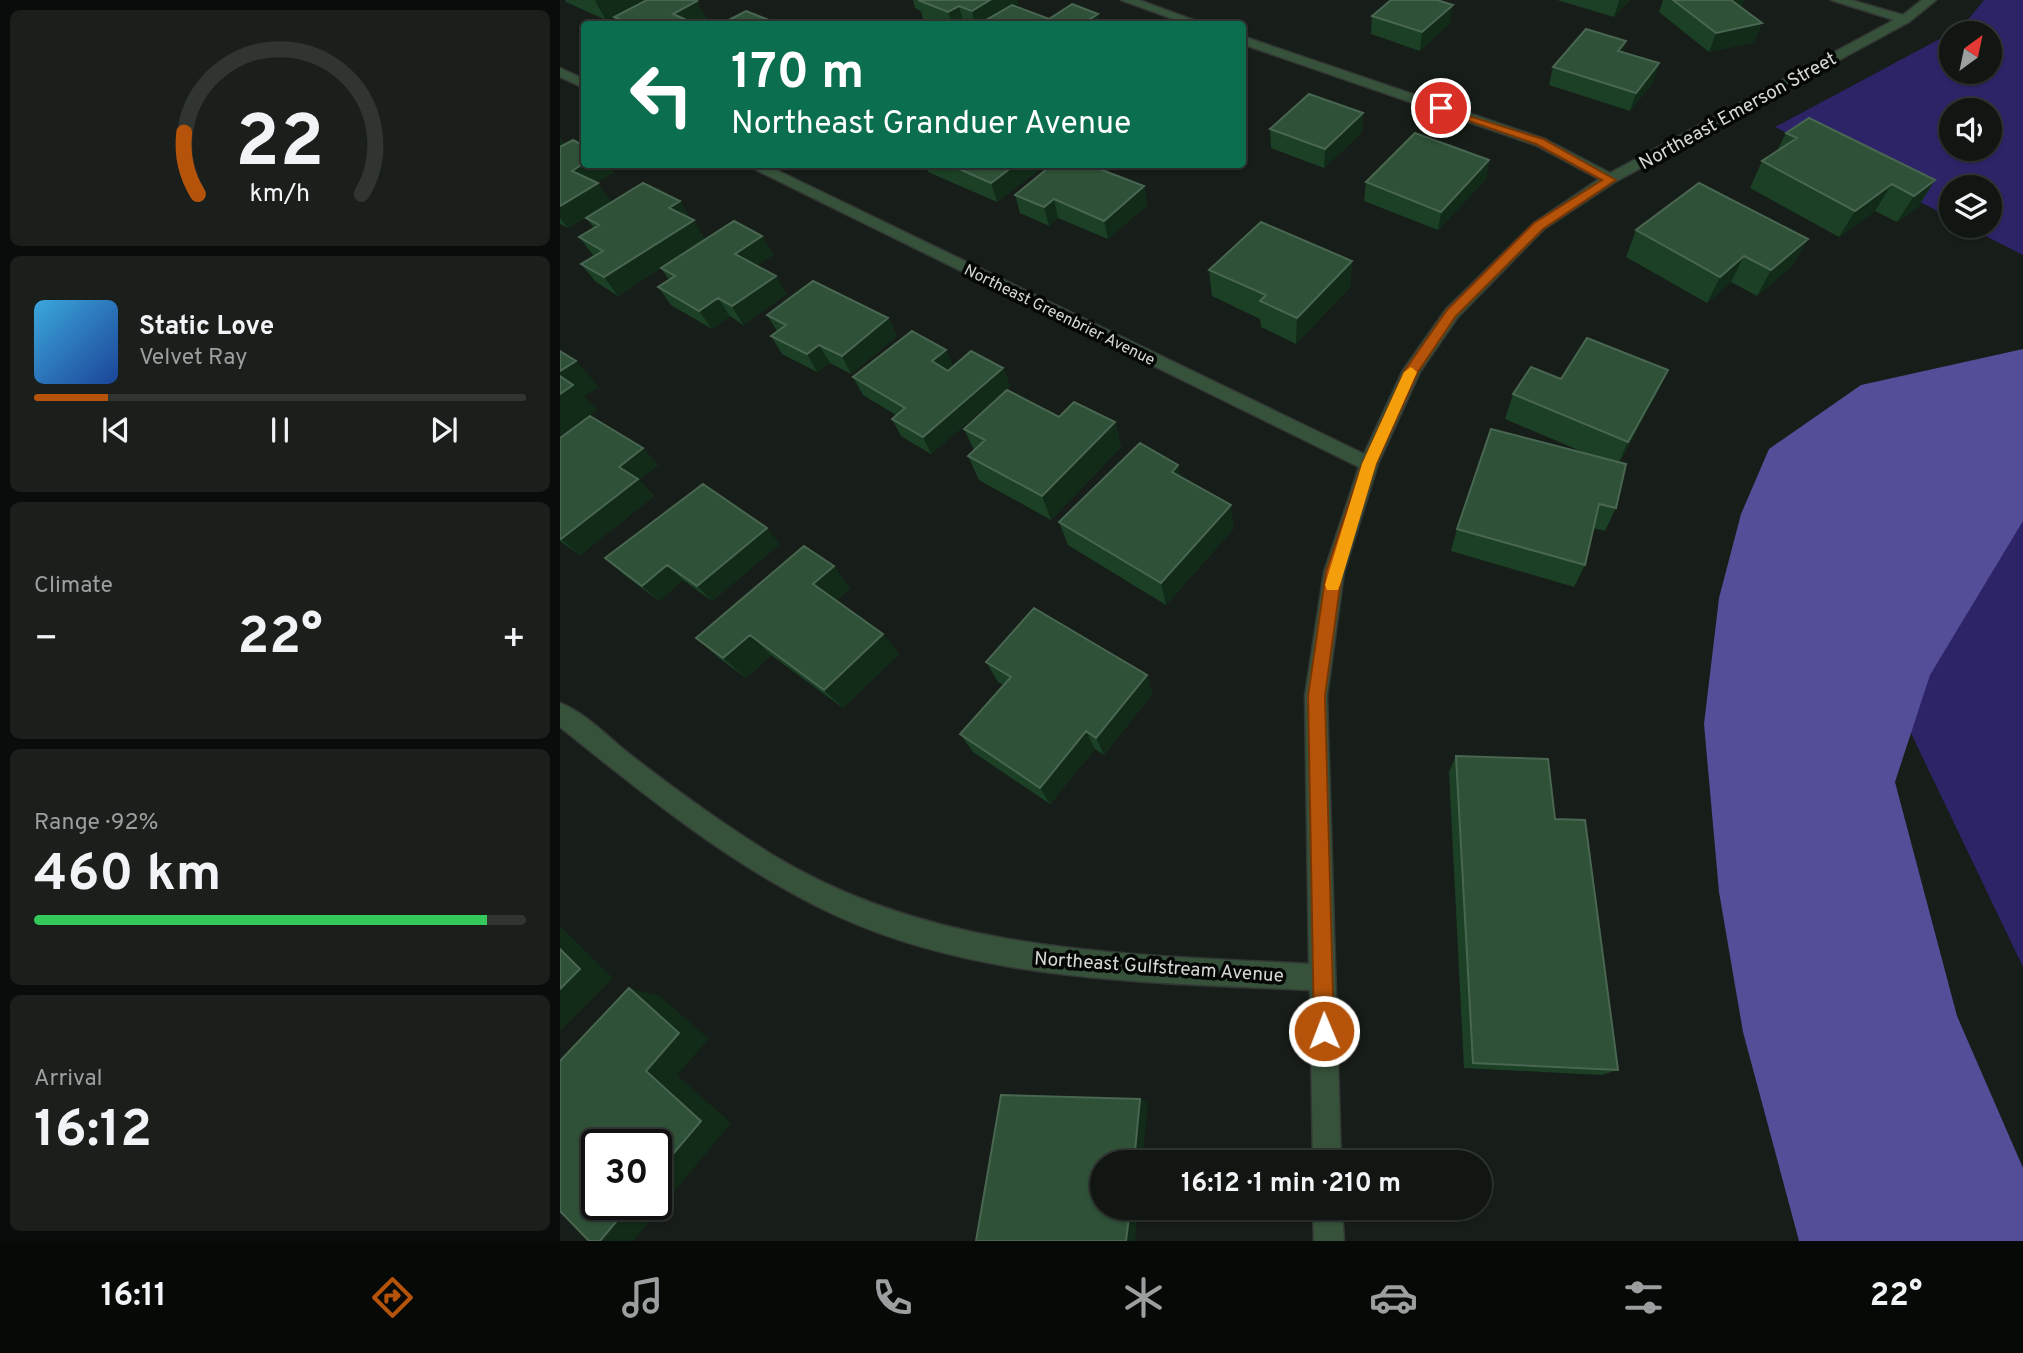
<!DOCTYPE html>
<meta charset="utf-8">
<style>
body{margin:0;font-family:Overpass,sans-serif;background:#1a1f1b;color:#f1f3f6;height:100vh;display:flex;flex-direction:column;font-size:26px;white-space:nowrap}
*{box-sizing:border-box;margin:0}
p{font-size:23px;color:#9c9f9f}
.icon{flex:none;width:38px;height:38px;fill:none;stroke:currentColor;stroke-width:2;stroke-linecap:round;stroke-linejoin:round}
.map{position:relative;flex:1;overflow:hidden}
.drawer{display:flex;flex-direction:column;gap:10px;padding:10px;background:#090c0a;width:560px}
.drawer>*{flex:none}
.banner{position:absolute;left:21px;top:21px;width:665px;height:147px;border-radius:7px;box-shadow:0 2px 5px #0004,0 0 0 2px #303532;background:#0b6e4f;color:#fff;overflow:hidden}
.needle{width:46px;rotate:33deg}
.buttons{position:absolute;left:1379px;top:21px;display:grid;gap:14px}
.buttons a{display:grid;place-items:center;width:63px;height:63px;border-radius:50%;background:#111612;box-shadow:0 2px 5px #0004,0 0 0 2px #303532;font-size:35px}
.speed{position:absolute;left:21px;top:1129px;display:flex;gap:14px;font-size:35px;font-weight:700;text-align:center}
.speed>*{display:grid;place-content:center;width:91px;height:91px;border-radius:50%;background:#111612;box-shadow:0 2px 5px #0004,0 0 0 2px #303532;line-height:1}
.speed .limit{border:4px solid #111;border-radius:10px;background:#fff;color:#111}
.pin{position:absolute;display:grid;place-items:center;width:60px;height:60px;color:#fff;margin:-30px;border:4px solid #fff;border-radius:50%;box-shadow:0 2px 7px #0007}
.me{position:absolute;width:77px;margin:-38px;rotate:359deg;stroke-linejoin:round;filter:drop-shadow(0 0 5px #0008)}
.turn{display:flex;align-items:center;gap:24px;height:147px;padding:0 35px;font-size:32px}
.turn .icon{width:91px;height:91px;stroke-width:2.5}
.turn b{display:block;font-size:49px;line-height:60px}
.big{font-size:52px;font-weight:700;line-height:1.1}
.drawer .widget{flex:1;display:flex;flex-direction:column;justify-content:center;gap:10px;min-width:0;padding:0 24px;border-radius:10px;background:#1a1f1b}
.drawer .dial{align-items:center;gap:0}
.dial svg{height:182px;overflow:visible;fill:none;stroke:#303532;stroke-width:7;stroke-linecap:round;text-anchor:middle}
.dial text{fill:#f1f3f6;stroke:none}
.song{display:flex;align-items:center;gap:21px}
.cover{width:84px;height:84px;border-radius:10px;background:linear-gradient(135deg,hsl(200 70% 55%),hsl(220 70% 35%))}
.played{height:7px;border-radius:4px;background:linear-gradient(90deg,#b45309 15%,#303532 15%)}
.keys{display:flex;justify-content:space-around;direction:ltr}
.heat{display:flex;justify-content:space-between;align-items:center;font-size:38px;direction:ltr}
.charge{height:10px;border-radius:5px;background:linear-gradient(90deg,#34c759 92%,#303532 0)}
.trip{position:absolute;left:530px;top:1150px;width:402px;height:70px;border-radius:35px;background:#111612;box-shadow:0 2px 5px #0004,0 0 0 2px #303532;font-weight:700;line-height:70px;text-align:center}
.menu{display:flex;height:112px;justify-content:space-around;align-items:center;background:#070907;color:#9c9f9f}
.menu .icon{width:49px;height:49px}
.menu .selected{color:#b45309}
.menu b{font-size:32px;color:#f1f3f6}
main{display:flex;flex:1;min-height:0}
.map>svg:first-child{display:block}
.green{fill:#2d2468;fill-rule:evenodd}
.water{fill:#534e97}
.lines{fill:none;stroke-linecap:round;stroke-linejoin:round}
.minor-casing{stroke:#323733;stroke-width:3}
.minor{fill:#36523b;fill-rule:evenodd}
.wall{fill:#1b4025}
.shaded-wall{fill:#112b18}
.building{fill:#2f5138;stroke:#496651;stroke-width:2}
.route{fill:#b45309;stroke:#753606;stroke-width:2}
.slow{fill:#f59e0b}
.labels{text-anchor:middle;stroke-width:7;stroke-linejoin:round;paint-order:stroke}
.far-street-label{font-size:16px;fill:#d5d9d6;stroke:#050705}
.street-label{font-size:19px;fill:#d5d9d6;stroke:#050705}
</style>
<main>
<section class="drawer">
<div class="widget dial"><svg viewBox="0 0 100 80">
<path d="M14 69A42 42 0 1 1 86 69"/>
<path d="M14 69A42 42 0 0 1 8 42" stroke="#b45309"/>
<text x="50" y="56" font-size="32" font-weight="700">22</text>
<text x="50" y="72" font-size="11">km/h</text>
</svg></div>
<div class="widget">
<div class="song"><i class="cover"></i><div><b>Static Love</b><p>Velvet Ray</p></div></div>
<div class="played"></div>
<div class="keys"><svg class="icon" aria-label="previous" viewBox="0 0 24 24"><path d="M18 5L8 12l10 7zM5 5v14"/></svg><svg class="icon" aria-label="pause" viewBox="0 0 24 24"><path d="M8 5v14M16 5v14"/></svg><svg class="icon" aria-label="next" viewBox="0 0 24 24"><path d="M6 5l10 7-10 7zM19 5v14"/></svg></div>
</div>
<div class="widget"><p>Climate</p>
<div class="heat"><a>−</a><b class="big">22°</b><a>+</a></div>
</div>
<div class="widget"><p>Range · 92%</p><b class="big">460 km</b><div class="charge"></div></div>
<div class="widget"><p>Arrival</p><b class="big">16:12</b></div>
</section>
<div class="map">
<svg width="1463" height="1241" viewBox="0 0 1463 1241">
<rect width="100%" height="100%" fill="#171d18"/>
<path class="green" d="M1424,0H1463V255L1406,226H1430V187H1391V218L1215,127L1402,27ZM1391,33H1430V72H1391ZM1391,110H1430V149H1391Z
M1463,405V967L1303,633Z"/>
<path class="water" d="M1463,349V521L1370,675L1335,782L1397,1016L1463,1168V1241H1239L1183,1032L1159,892L1144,724L1159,598L1181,514L1209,449L1301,385Z"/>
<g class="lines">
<g class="minor-casing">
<path id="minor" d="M561,0H579L644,24H627Z
M1271,0H1291L1343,15L1362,0H1376L1349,22L1055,182L984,229L898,317L860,372L818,464L784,572L767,696L781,1162H753L750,990C592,982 422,983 275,915C174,868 86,796 0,727V703C26,713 50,739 72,756C117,791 163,824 211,854C374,954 564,954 749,964L745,696L764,572L799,467L184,164H204L804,454L843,370L886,309L974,223L1039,179L975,145L682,44V36L985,139L1050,173L1334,20Z
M0,68L24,79V88L0,77Z
M753,1208H782L784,1241H754Z"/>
</g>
<use href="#minor" class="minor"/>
</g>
<path class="wall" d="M5,0H85L46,20L6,2Z
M353,0H457L458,4L455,6L489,19L540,24H378L363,19L361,11L355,8Z
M997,0H1070L1054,17Z
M1103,0H1184L1181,8L1202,23L1194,42L1149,52L1099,12Z
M812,16L890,23L860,51L811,34Z
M54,17L147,19L137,24H58Z
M1066,41L1062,52L1099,63L1093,82L1070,111L989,85L993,67Z
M803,113L802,132L764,168L711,148L710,129Z
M1226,133L1375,180L1358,207L1337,222L1315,211L1279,237L1190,188L1202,161L1217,151Z
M0,138L5,145L54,172L37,182L51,202L8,228L0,224Z
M929,160L926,179L878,230L804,201L806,182Z
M365,164H480L481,168L437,202L368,172Z
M549,173L584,186L587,205L548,239L498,218L489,226L460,213L455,195Z
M26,218L131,219L145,239L58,296L36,282L21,264L34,256L19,237L34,228Z
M1076,230L1248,239L1233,265L1197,296L1171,282L1147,303L1066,257Z
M202,236L213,255L197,265L227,294L183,325L170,316L152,329L111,305L98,287L109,280L101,268Z
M792,261L790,287L736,344L701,327L700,319L652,296L649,270Z
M207,315L328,318L337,336L291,374L270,363L257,372L222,354L211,336L217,331Z
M393,366L443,368L450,386L371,454L341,436L332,419L336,415L303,395L293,377Z
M1108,370L1096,395L1059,463L1056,508L1045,531L1033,528L1025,565L1014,587L891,551L897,529L1030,455L945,419L953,394L1001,379Z
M499,417L555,422L561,447L491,520L419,480L408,456L414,450L404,429Z
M0,438L83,448L98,465L79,480L94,496L20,555L0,541Z
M618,465L620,477L674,528L606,605L508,545L499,522Z
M220,544L152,601L123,580L99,601L63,574L45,558Z
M290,588L276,601L323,634L339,654L283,708L211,655L186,678L159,658L136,638Z
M426,662L587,675L592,694L544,755L535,749L490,804L413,752L400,734L444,685L438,682Z
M896,756L995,819L1058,1070L1042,1075L904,1068L889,772Z"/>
<path class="shaded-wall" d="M37,0H85L46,20L35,1Z
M430,0H457L458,4L425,24L421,23V24H415L412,11Z
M1059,0H1070L1054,17Z
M1171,0H1184L1179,15Z
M137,1L147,19L137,24H118L113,14Z
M893,5L890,23L860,51L862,32Z
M399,6L404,24H392L388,12Z
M538,14L540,24H522Z
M1202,23L1194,42L1149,52L1156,33Z
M1066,41L1060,59L1058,51Z
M1099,63L1093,82L1070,111L1076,93Z
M803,113L802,132L764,168L765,149Z
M0,138L6,146L0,149Z
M929,160L926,179L878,230L881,212Z
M24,163V164H48L54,172L25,189L12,171Z
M456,164H480L481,168L437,202L431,183Z
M548,164L551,183L542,170Z
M1375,180L1358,207L1337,222L1354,196Z
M38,183L51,202L8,228L0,218V206Z
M1332,184L1315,211L1279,237L1295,211Z
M584,186L587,205L548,239L544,221Z
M494,199L498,218L489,226L484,207Z
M120,201L132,220L109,208Z
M134,220L145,239L58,296L44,277Z
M202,236L213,255L187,272L175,254Z
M1248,239L1233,265L1197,296L1211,270Z
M1184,256L1171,282L1147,303L1160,277Z
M792,261L790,287L736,344L737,318Z
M216,276L227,294L183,325L172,306Z
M158,298L170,316L152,329L139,311Z
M328,318L337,336L291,374L282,356Z
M259,345L270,363L257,372L247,354Z
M386,350L394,368L380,379L372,361Z
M16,361L39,387L24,396L37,410L0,436V371Z
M443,368L450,386L371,454L363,437Z
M1108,370L1096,395L1057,466L1068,442Z
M555,422L561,447L491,520L482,496Z
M83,448L98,465L79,480L94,496L20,555L1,539L59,467Z
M618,465L622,488L612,472Z
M671,505L674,528L606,605L601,583Z
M207,528L220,544L152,601L137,586Z
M107,565L123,580L99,601L82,586Z
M274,566L290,588L270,606L253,584Z
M323,634L339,654L283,708L264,690Z
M190,635L211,655L186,678L163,658Z
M587,675L592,694L544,755L536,738Z
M526,731L535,749L490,804L480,788Z
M0,926L53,978L0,1031Z
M69,988L100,996L149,1039L117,1075L171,1123L73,1241H40L71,1204H96V1174L86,1071Z
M580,1099L588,1102L582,1162H574Z
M570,1208H578L575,1241H566Z"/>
<path class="building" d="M87,0H135L137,1L113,14L131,22L126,24H72L54,17Z
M358,0H430L412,11L399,6L388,12Z
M831,0H877L893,5L862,32L812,16Z
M1113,0H1171L1202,23L1156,33Z
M512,4L538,14L522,24H425L421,23L452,5L489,19Z
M186,11L219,24H161Z
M1026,29L1066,41L1058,51L1099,63L1076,93L993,67Z
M749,94L803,113L765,149L710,129Z
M1249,118L1375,180L1354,196L1332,184L1295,211L1202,161L1237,138L1226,133Z
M855,133L929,160L881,212L806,182Z
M13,140L24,146V163L12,171L38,183L0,206V147Z
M388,164H456L431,183Z
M493,164H548L542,170L584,186L544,221L494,199L484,207L455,195Z
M83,183L120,201L109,208L134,220L44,277L21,264L43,251L19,237L39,225L26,218Z
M1139,183L1248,239L1211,270L1184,256L1160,277L1076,230Z
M174,221L202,236L175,254L216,276L172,306L158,298L139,311L98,287L115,276L101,268Z
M701,222L792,261L737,318L700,301L706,295L649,270Z
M253,281L328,318L282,356L259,345L247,354L211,336L226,325L207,315Z
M352,331L386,350L372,361L388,371L411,351L443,368L363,437L332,419L345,408L293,377Z
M1027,338L1108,370L1068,442L953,394L971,367L1001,379Z
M0,351L16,361L0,371Z
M0,376L13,385L0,394Z
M447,390L499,417L514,402L555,422L482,496L408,456L425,440L404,429Z
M30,416L83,448L59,467L78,479L1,539L0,538V438Z
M931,429L1066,464L1056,508L1039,504L1025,565L897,529Z
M580,443L618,465L612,472L671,505L601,583L499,522Z
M143,484L207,528L137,586L107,565L82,586L45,558Z
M244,546L274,566L253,584L323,634L264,690L190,635L163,658L136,638Z
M474,608L587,675L536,738L526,731L480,788L400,734L451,677L426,662Z
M896,756L988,759L995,819L1025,820L1058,1070L913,1063Z
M0,949L20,969L0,989Z
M69,988L119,1033L86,1071L141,1121L96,1174V1144H37V1204H71L40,1241H29L0,1211V1061Z
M441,1095L580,1099L574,1162H542V1208H570L566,1241H416Z"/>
<path class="route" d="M877,106L983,139L1056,180L983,229L896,316L858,372L816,464L782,572L765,696L774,1031L771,1038L764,1041L757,1038L754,1031L748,696L766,572L802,464L845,370L887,310L974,223L1042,180L976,144L877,110Z"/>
<path class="slow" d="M851,367L857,372L816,464L780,585L778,590H767L765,585L802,464L844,372Z"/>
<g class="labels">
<g class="far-street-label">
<text transform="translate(500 314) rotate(26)" y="6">Northeast Greenbrier Avenue</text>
</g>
<g class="street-label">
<text transform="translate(1177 110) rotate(-29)" y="7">Northeast Emerson Street</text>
<text transform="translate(599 966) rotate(4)" y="7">Northeast Gulfstream Avenue</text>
</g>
</g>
</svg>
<div class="buttons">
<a><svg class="needle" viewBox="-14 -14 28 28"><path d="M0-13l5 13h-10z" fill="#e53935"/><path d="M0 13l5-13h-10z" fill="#9c9f9f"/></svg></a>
<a><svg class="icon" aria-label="sound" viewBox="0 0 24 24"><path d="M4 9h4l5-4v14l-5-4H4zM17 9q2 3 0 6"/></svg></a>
<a><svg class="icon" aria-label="layers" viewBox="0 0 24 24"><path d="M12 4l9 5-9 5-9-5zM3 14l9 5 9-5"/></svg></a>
</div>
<div class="speed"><div class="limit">30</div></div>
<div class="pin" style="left:881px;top:108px;background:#d93025"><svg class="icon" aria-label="arrive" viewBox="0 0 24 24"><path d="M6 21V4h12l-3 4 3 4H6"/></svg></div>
<svg class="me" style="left:764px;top:1031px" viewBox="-20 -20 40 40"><circle r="17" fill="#b45309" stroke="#fff" stroke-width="3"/><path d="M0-11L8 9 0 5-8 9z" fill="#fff"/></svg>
<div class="trip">16:12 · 1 min · 210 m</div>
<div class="banner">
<div class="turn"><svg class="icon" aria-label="left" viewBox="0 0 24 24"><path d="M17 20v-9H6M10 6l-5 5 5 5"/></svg><div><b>170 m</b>Northeast Granduer Avenue</div></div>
</div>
</div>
</main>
<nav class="menu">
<b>16:11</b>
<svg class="icon selected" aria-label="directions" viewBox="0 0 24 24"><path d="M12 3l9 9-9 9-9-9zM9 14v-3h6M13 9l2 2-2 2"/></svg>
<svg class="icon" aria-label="music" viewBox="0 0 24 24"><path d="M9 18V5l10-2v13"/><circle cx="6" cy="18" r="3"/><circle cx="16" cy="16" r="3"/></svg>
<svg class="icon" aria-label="phone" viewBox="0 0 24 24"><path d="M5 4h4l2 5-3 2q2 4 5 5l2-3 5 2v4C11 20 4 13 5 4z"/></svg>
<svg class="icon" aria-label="climate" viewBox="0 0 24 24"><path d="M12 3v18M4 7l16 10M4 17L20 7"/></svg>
<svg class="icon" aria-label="car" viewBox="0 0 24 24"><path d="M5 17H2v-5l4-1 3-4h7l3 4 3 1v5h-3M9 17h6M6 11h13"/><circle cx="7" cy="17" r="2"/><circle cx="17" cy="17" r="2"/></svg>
<svg class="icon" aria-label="filters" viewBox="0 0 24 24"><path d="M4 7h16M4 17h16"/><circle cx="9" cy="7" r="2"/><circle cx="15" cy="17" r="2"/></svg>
<b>22°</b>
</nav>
